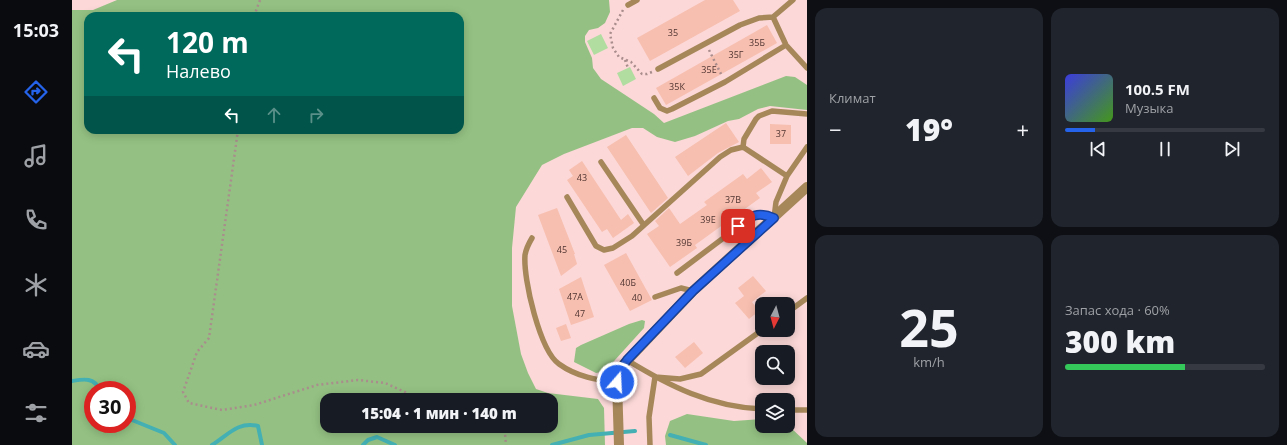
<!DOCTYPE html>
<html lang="ru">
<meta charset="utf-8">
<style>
body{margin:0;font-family:"Open Sans",sans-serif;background:#20242c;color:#f1f3f6;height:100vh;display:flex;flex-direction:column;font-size:15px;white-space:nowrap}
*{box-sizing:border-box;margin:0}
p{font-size:13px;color:#9ea1a6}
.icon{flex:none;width:22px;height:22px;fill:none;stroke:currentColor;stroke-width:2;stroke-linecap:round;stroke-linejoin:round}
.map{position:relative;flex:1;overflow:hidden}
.side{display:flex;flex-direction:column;gap:8px;padding:8px;background:#0d0f14;width:480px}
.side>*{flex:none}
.hud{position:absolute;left:12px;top:12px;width:380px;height:122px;border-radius:12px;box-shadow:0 2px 10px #0003;background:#00695c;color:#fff;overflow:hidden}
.needle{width:26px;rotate:186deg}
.buttons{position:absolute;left:683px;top:297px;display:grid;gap:8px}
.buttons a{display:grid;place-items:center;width:40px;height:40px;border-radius:8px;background:#171b24;box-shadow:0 2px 10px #0003;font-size:20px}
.speed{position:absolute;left:12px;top:381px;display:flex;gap:8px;font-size:20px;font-weight:700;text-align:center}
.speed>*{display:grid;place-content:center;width:52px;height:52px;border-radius:50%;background:#171b24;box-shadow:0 2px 10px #0003;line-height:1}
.speed .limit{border:6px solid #d22;background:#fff;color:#111}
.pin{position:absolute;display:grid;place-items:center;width:34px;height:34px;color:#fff;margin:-17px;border-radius:8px;box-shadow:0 2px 6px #0006}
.me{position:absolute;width:44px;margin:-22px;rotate:19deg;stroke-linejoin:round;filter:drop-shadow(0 0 3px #0008)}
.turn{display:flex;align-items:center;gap:14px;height:84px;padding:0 16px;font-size:18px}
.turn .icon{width:52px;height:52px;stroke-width:2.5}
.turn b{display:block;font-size:28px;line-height:34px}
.lanes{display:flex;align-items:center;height:38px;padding:0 16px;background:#0003;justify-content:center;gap:20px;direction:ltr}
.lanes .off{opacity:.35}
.big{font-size:30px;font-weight:800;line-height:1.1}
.side .widget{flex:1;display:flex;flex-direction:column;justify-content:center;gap:6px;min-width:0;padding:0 14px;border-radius:12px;background:#20242c}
.side .dial{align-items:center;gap:0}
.dial b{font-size:52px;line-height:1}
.song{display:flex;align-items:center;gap:12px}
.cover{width:48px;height:48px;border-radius:6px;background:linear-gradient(135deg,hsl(240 70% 55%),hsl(100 70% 35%))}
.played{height:4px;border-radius:2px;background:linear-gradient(90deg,#2563eb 15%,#363941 15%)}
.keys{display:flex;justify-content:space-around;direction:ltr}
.heat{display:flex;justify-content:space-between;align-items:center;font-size:22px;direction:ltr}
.charge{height:6px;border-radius:3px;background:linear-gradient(90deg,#34c759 60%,#363941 0)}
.side .tiles{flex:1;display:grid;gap:8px;grid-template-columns:repeat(2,1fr)}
.trip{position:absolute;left:248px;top:393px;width:238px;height:40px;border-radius:12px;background:#171b24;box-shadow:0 2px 10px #0003;font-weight:800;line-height:40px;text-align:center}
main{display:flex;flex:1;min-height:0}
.menu{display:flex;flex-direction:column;width:72px;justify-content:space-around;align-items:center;background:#090b0e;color:#9ea1a6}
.menu .icon{width:28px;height:28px}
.menu .on{color:#2563eb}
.menu b{font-size:18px;color:#f1f3f6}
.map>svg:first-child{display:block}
.green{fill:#b1dda1}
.forest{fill:#94c183;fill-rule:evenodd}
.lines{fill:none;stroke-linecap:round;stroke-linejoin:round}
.stream{stroke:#44b0b3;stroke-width:4}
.building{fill:#f7bfaf}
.path{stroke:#a98c8c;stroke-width:2.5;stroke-dasharray:2 3;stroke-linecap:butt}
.lane{stroke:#a5875a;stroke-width:5.5}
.street{stroke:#a5875a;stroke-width:10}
.route-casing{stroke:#184099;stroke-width:10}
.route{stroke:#2563eb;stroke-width:7}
.labels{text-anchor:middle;stroke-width:4;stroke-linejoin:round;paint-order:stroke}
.number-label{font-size:9px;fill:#503532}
</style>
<main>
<nav class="menu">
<b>15:03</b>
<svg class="icon on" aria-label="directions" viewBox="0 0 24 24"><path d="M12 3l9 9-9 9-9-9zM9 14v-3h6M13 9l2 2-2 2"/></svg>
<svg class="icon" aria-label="music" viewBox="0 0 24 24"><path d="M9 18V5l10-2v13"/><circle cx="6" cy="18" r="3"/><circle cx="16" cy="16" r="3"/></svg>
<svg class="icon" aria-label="phone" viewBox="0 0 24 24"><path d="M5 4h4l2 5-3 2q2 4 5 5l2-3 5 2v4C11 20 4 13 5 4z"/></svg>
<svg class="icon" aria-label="climate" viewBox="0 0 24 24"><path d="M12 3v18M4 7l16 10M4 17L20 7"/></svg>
<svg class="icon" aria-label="car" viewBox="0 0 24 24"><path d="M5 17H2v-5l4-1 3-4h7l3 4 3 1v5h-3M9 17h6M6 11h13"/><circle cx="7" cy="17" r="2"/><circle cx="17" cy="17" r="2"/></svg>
<svg class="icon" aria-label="filters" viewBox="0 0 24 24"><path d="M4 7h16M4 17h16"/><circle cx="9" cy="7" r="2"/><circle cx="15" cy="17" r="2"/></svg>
</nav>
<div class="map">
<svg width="735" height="445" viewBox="0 0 735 445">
<rect width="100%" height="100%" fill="#fcd8d8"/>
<path class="green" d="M529,34L536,48L522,55L515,41Z
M558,67L564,79L551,86L545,73Z"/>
<path class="forest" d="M45,0H537L538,12L533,23L526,28L517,30L513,36V42L520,58L521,68L529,79L582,114L592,123L714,76L723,77L735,85V110L698,106L686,109L667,119L656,121L623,136L603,142L585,137L571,128H560L492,154L470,165L444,207L440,248V306L449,354L456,373L464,389L476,393L526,399L532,408L533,445H0V10H21ZM16,16H388V130H16ZM21,390H55V424H21ZM255,400H479V426H255Z
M570,320L573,321L572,328L533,371L524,373L502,362L504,348L509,345L557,324Z
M615,414L662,421L690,419V426L718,427L735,443V445H594L593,436L598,421Z"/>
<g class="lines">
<path class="stream" d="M0,381C12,379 22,377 28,390
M55,418L92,433L103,445
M598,435L634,445
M140,445C156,435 166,421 186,426L190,445
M291,445L296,440L305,437L323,445
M480,445L517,435L563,431"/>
</g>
<path class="building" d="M633,0H661L668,11L578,61L565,38Z
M695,25L705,43L594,105L584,88Z
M654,123L667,142L646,153L616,176L603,157Z
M698,124L719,125V144H698Z
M554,135L596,198L579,213L535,147Z
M510,161L549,220L556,214L562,223L541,238L535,229L530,232L495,180L501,176L497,170Z
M689,168L700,182L684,193L688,198L623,245L625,248L598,267L575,234L587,226L583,221L597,208L608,224L635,205L632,202L671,174L675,179Z
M485,208L503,254H502L505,264L489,276L466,215Z
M554,253L580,300L558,311L532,265Z
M681,276L694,291L680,302L687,311L677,319L663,303L672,296L666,288Z
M509,277L522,317L499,325L487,289Z
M494,324L499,338L489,341L484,328Z
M622,342L631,353L613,368L603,357Z"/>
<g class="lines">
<path class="path" d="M551,10L538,34L541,48L547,57L559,62L570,74H575L580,72
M182,16L188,0
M637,50L649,74
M553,60L556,68
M166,130L137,338L125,352L111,392L117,403L150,410L182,405L245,385L286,380L313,383L333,392L343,400
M429,426L433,433L434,445"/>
<path class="lane" d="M556,5L565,0
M701,17L714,45L735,68
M586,69L668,25L687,18L701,17L721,0
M582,98L588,108L595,111L600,109L653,82L714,45
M671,147L672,139L684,119L687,116L700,111L735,114
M529,162L571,224
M495,197L524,246L532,250L541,248L560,236L648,157L659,150L671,147L715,176
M460,238C457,243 454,249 453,255C451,279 468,351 487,364C505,377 525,380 545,382
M605,273L678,218L693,214L702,218L704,202L715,176L735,147
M583,297L609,288L621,291
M716,312L735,298
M555,360C597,386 639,407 690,409
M716,410H735
M578,445L577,417L583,377L608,379L629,374L690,330"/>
<path class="street" d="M547,445L545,382L546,373L550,366L621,291L735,187"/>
</g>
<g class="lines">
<g class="route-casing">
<path id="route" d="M545,382L546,373L555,360L621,291L702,218C685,211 679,216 666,226"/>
</g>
<use href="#route" class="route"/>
</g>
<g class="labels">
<g class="number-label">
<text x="601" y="36">35</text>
<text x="685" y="46">35Б</text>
<text x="664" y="58">35Г</text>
<text x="637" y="73">35Е</text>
<text x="605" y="90">35К</text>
<text x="709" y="137">37</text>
<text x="510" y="181">43</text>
<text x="661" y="203">37В</text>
<text x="636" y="223">39Е</text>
<text x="612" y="246">39Б</text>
<text x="490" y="253">45</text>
<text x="556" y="286">40Б</text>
<text x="503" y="300">47А</text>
<text x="565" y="301">40</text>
<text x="508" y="317">47</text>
</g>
</g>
</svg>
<div class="buttons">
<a><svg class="needle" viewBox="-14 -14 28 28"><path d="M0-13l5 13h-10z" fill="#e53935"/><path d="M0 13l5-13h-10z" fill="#9ea1a6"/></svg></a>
<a><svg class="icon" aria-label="search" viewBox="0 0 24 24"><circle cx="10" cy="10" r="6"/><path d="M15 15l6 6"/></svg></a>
<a><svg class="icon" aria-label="layers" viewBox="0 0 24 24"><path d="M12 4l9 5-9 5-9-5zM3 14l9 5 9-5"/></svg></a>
</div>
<div class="speed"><div class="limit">30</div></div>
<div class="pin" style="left:666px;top:226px;background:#d93025"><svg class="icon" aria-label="arrive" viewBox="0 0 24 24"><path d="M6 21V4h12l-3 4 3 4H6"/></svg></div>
<svg class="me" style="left:545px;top:382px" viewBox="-20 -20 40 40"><circle r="17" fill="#2563eb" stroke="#fff" stroke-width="3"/><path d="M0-11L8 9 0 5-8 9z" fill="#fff"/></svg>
<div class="trip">15:04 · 1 мин · 140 m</div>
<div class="hud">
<div class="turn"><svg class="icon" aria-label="left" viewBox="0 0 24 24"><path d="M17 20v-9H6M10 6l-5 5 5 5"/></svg><div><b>120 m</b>Налево</div></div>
<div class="lanes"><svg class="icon" aria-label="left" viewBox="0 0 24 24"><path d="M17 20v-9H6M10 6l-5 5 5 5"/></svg><svg class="icon off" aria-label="ahead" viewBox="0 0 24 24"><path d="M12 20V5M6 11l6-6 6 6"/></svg><svg class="icon off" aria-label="right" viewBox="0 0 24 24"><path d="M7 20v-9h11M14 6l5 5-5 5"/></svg></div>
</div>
</div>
<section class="side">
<div class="tiles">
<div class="widget"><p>Климат</p>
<div class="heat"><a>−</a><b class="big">19°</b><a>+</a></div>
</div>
<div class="widget">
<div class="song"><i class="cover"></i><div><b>100.5 FM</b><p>Музыка</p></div></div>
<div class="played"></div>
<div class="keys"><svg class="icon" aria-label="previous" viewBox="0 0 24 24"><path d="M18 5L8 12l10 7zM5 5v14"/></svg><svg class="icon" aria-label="pause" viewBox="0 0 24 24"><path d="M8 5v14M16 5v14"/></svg><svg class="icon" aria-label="next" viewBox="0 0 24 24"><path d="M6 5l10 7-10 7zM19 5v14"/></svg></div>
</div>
<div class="widget dial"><b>25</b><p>km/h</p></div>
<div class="widget"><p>Запас хода · 60%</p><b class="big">300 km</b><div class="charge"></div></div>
</div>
</section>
</main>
